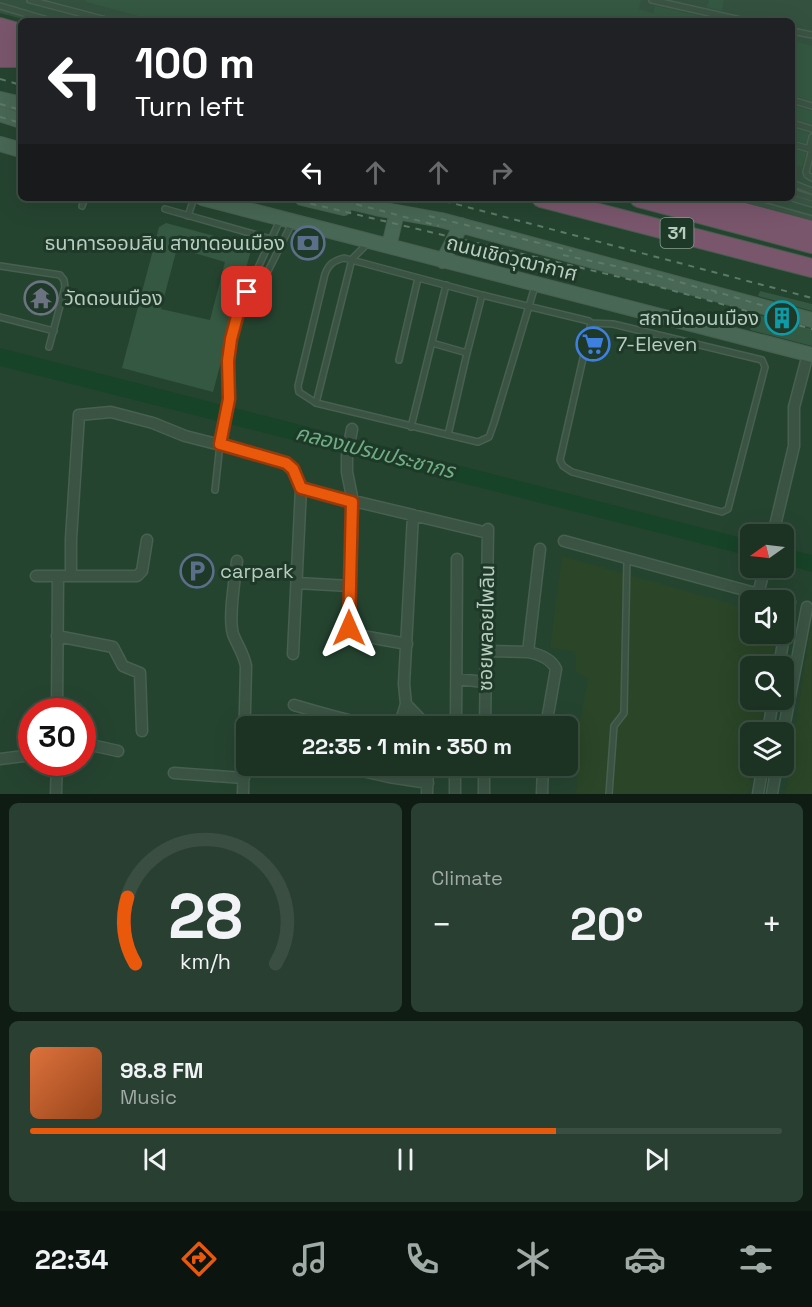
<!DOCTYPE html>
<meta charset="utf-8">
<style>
body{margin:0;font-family:"Space Grotesk","Noto Sans Thai",sans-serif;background:#293f31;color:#f1f3f6;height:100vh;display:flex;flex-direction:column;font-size:22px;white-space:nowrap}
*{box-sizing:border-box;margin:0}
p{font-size:20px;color:#a0aaa6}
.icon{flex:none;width:33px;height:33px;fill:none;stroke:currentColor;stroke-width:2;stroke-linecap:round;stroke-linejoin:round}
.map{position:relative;height:794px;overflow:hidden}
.sheet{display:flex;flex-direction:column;gap:9px;padding:9px;background:#0f1c14;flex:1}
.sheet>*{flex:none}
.guide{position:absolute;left:18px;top:18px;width:777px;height:183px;border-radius:9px;box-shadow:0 6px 24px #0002,0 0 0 2px #3a4e41;background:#202124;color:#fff;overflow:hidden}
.needle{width:39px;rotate:256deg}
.tools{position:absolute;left:740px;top:524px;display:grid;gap:12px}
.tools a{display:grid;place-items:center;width:54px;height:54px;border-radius:9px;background:#1c3324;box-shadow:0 6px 24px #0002,0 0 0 2px #3a4e41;font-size:30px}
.speed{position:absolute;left:18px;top:698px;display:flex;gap:12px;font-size:30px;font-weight:700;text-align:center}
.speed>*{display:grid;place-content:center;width:78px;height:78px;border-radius:50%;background:#1c3324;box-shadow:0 6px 24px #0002,0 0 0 2px #3a4e41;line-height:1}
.speed .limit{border:9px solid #d22;background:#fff;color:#111}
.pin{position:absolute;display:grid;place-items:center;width:51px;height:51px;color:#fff;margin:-26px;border-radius:12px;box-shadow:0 3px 9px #0006}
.me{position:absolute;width:66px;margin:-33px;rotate:0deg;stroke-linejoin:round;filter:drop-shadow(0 0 4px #0008)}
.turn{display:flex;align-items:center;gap:21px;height:126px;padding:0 18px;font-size:27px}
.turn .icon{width:78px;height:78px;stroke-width:2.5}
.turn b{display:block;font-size:42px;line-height:51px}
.lanes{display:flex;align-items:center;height:57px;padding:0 18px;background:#0003;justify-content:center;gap:30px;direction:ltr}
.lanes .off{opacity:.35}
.big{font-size:45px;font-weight:700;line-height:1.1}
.sheet .card{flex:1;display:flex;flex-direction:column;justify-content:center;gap:9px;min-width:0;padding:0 21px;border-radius:9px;background:#293f31}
.sheet .dial{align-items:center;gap:0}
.dial svg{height:156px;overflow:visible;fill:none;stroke:#3a4e41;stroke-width:7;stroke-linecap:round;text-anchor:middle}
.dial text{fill:#f1f3f6;stroke:none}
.song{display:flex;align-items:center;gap:18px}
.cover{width:72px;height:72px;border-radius:9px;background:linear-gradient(135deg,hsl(20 70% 55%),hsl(20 70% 35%))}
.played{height:6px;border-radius:3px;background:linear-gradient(90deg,#ea580c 70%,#3a4e41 70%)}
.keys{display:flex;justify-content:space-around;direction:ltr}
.heat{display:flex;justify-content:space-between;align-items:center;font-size:33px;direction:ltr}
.sheet .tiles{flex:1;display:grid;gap:9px;grid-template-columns:1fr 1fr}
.card:last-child{grid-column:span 2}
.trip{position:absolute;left:236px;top:716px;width:342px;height:60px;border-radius:9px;background:#1c3324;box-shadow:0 6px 24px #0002,0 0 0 2px #3a4e41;font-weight:700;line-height:60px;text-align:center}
.tab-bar{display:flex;height:96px;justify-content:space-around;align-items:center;background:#0b140e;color:#a0aaa6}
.tab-bar .icon{width:42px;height:42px}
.tab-bar .current{color:#ea580c}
.tab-bar b{font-size:27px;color:#f1f3f6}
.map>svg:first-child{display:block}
.airport{fill:#34513f}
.green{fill:#2a4527}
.water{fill:#174328}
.building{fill:#345841;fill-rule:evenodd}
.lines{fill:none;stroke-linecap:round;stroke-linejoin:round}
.lane-casing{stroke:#476050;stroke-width:8}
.street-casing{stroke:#476050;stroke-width:13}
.secondary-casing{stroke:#476050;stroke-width:16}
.highway-casing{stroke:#445e4e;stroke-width:20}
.lane{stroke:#3a5343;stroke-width:5}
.street{stroke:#3a5343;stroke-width:10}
.secondary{stroke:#486754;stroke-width:14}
.highway{stroke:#7a566c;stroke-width:18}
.rail{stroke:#5c7a67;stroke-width:2;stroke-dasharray:6 6;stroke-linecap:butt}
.route-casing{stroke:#983908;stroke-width:15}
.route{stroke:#ea580c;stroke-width:10}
.labels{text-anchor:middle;stroke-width:6;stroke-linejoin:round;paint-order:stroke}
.shield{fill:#1e3928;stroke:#89a192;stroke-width:1.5}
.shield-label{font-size:18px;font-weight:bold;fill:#b7cdc0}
.poi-label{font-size:20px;fill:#b7cdc0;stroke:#1e3928;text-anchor:start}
.street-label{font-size:20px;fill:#b7cdc0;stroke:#1e3928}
.water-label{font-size:21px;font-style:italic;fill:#6fae85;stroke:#1e3928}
</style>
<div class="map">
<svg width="812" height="794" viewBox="0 0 812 794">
<rect width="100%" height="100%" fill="#254430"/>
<path class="airport" d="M0,0H812V229L696,198H792V21H30L0,13Z"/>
<path class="green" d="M562,556L750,609V633H776L770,666H750V699H764L759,732H750V765H754L749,794H576L580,721L588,679L576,672L575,652L550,648Z
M811,625L812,794H785Z"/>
<path class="water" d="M0,348L750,540V556L0,366Z
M783,548L812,555V572L783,564Z"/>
<path class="building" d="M86,0H641L639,9L653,13L655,6L722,21H157L86,2Z
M709,0H724L722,11L707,7Z
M792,40L812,46V101L792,95Z
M792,105L812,111V124L792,118Z
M792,128L809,133L806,143L792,139Z
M792,149L806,153L802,167L792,164Z
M166,223L248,245L251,250L213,392L122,368L159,227ZM177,248L225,262L210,320L161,309Z
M760,291L812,304V311L758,296Z
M754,314L812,329V346L750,330Z"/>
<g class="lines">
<g class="lane-casing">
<path id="lane" d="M30,0L110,21
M652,0L745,21
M0,6L51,21
M792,31L812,35
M792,100L812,106
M792,123L812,129
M792,144L809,149L812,137
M812,149L806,172L807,175L812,178
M792,183L812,191
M792,192L812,198
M737,198L812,219
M792,198L812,204
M82,206L85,198
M165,209L271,239
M188,216L194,198
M0,266L60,275L64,280L65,287L49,347
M535,286L494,423L489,437L478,442L316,403L299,392L298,386L325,274C329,264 333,261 344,258L482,295L589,321L591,323L613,324L762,360L765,367L728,509L722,512L572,472L563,466L560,460L591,323
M251,305L292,223
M0,317L54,331
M432,343L467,353L448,435
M467,353L482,295
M399,360L418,278
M316,403L352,259L368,243
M411,427L446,285
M215,490L220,444L229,399L228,361L231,339L239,309L280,220
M609,794L614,726L624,713L627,558"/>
</g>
<g class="street-casing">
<path id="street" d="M352,429L347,456V472L353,502L349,628L357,635L407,644
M413,515L404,684L406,704L427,726
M773,534L794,446V407L808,354
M564,541L781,600
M540,549L528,652C538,654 551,658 556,669L546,726
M237,561C235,579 228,617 233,634C237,645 244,654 246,666L243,794
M36,576H137L142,571L147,540
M71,576V539L79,415L111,412L153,423L185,436L276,459C291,465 296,472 301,488L312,491L488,533
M297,583L350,586
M758,594L765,567
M57,636L113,647L123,666L140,673L142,731
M486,651L528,652
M293,654L301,488
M779,666L790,602
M457,679L485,682
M294,705C311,710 383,732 396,725C402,722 404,710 406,704
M57,711L58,576
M456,726L457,559
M485,726L488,529
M768,732L773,699
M783,733L807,607
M82,743L118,751
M0,759L32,755
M336,765L389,777L428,783
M174,773L244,778
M56,794L57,762
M427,794L428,765
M455,794V765
M484,794V765
M542,794L543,765
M758,794L763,765
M772,794L777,765"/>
</g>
<g class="secondary-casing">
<path id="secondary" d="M0,99L21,104
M0,114L21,121
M0,144L21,150
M202,198L812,355
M302,198L344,208
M334,198L380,209L441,220L812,320
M389,246L397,212
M443,261L461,225"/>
</g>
<g class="highway-casing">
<path id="highway" d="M0,27L21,33
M0,42L21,48
M0,58H20
M541,198L812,268
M639,198L812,244
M690,198L812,230"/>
</g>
<use href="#lane" class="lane"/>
<use href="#street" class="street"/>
<use href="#secondary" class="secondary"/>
<use href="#highway" class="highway"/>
<path class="rail" d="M0,79L21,85
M0,104L21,110
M0,117L21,123
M287,198L649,284L812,329
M333,198L439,226
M433,198L812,298
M429,216L572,251
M563,255L652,274L717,293
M711,290L794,315"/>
</g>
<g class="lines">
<g class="route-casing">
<path id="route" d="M247,292L239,309L231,339L228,361L229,399L220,444L286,463L293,469L301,488L352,502L349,628"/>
</g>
<use href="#route" class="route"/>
</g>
<defs>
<g id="bank-ring" transform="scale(1.725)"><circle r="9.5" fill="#1e3928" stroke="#5c6f8a" stroke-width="1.5"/><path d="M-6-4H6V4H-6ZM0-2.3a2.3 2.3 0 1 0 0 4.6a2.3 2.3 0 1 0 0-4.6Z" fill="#5c6f8a"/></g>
<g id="temple-ring" transform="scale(1.725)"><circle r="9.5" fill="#1e3928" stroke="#6b7280" stroke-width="1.5"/><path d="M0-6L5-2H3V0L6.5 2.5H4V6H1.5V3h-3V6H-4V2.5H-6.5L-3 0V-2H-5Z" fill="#6b7280"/></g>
<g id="building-ring" transform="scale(1.725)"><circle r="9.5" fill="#1e3928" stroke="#0f9aa8" stroke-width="1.5"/><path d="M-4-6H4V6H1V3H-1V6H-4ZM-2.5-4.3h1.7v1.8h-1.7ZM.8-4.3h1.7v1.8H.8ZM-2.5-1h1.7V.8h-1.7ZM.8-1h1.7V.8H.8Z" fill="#0f9aa8"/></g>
<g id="supermarket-ring" transform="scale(1.725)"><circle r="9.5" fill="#1e3928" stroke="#3f7fe0" stroke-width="1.5"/><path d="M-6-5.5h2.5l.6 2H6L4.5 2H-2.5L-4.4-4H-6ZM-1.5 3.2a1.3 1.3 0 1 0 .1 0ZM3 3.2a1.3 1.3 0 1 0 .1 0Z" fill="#3f7fe0"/></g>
<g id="parking-ring" transform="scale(1.725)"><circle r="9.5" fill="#1e3928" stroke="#5c6f8a" stroke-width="1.5"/><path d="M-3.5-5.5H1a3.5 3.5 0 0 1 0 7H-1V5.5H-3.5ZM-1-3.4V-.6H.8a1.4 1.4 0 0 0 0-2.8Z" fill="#5c6f8a"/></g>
</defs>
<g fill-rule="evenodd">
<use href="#bank-ring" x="308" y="243"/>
<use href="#temple-ring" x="41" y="298"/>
<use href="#building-ring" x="782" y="318"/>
<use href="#supermarket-ring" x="593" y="344"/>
<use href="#parking-ring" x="197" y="571"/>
</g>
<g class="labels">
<rect class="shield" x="660.5" y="218" width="33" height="30" rx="4.5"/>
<g class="shield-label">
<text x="677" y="239">31</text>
</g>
<g class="poi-label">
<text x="285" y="250" text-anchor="end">ธนาคารออมสิน สาขาดอนเมือง</text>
<text x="64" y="305">วัดดอนเมือง</text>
<text x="759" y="325" text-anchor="end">สถานีดอนเมือง</text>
<text x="616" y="351">7-Eleven</text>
<text x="220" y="578">carpark</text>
</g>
<g class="street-label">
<text transform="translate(512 258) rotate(14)" y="7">ถนนเชิดวุฒากาศ</text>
<text transform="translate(486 628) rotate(-89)" y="7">ซอยพลอยไพลิน</text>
</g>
<g class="water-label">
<text transform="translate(375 452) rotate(14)" y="7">คลองเปรมประชากร</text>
</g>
</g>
</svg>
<div class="tools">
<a><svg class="needle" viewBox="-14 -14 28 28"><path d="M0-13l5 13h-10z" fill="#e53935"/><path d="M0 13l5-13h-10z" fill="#a0aaa6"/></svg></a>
<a><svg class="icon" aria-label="sound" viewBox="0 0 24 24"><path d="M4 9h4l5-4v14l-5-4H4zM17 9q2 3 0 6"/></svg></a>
<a><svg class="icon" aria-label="search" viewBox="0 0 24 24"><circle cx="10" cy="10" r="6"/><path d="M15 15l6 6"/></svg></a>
<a><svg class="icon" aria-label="layers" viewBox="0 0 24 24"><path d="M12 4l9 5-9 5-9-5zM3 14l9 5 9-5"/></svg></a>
</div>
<div class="speed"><div class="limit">30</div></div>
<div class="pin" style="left:247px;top:292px;background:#d93025"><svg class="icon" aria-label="arrive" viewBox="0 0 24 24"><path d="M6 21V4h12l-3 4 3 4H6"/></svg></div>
<svg class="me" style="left:349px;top:628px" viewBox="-20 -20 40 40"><path d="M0-17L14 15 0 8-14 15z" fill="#ea580c" stroke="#fff" stroke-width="4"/></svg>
<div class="trip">22:35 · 1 min · 350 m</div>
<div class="guide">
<div class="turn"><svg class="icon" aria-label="left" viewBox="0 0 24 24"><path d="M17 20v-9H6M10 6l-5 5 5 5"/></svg><div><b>100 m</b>Turn left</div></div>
<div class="lanes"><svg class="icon" aria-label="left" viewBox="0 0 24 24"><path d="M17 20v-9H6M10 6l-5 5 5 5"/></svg><svg class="icon off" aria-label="ahead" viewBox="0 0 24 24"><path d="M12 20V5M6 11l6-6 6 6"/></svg><svg class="icon off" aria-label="ahead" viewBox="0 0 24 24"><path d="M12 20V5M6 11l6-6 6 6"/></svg><svg class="icon off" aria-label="right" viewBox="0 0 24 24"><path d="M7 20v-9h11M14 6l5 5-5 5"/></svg></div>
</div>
</div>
<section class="sheet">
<div class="tiles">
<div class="card dial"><svg viewBox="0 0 100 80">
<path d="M14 69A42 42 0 1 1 86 69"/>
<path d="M14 69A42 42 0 0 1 10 35" stroke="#ea580c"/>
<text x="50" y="56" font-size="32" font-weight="700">28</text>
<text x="50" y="72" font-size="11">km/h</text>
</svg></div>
<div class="card"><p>Climate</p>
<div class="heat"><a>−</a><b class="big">20°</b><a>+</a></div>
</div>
<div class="card">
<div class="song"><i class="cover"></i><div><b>98.8 FM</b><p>Music</p></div></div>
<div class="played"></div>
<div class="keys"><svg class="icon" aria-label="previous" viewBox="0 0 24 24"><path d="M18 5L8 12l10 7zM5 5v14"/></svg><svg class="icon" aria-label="pause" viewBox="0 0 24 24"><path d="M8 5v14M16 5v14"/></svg><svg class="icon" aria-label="next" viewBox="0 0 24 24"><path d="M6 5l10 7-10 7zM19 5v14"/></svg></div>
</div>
</div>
</section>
<nav class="tab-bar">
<b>22:34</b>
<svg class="icon current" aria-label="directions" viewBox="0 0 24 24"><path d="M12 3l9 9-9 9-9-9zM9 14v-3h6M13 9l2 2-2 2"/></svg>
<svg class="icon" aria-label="music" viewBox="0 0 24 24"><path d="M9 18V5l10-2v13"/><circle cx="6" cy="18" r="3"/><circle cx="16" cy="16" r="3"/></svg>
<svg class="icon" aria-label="phone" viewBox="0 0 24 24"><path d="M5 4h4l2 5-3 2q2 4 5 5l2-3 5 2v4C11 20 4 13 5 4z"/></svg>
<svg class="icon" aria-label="climate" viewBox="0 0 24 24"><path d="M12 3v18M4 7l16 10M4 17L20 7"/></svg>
<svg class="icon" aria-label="car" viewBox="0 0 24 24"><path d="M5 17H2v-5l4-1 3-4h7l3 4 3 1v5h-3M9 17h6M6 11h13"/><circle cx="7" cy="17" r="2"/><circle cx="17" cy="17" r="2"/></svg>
<svg class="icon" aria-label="filters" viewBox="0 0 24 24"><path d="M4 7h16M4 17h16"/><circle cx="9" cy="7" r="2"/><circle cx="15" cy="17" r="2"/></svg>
</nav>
